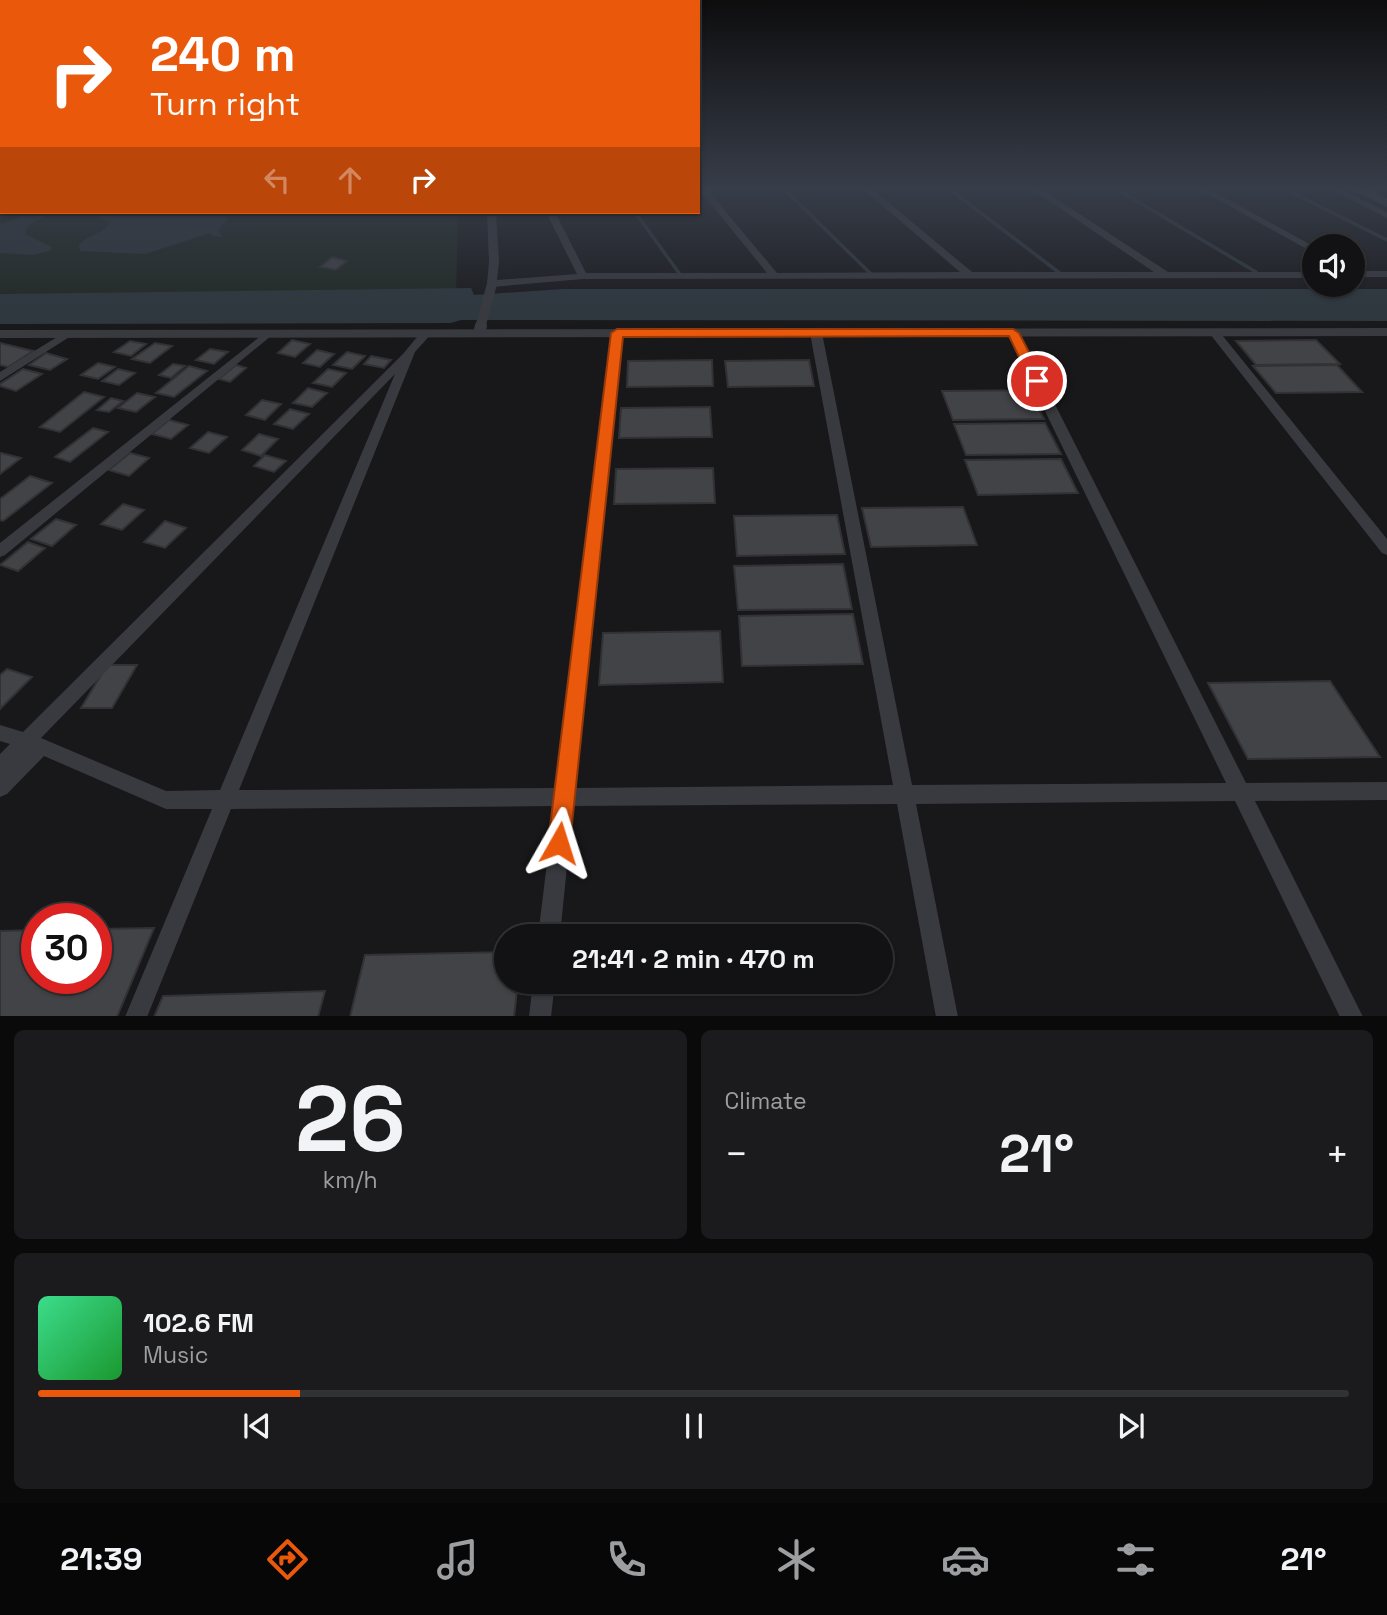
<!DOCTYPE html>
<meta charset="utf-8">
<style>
body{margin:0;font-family:"Space Grotesk",sans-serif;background:#1b1b1d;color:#f1f3f6;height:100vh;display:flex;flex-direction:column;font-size:26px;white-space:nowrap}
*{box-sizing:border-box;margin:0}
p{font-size:23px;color:#9c9ea0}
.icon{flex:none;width:38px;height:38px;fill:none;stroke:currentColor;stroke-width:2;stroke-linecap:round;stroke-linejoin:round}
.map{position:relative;height:1016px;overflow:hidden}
.details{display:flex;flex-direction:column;gap:14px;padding:14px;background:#0a0a0b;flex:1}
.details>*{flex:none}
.top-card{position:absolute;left:0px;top:0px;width:700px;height:214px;box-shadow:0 2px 5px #0004,0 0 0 2px #313234;background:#ea580c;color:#fff;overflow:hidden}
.tools{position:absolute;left:1302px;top:234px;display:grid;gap:14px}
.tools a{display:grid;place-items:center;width:63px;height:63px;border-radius:50%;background:#121214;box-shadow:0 2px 5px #0004,0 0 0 2px #313234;font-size:35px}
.speed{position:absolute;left:21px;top:903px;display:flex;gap:14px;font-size:35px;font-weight:700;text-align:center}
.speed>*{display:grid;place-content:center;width:91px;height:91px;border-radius:50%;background:#121214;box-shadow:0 2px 5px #0004,0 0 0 2px #313234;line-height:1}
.speed .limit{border:10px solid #d22;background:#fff;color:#111}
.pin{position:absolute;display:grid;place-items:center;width:60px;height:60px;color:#fff;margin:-30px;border:4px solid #fff;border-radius:50%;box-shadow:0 2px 7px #0007}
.me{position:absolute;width:77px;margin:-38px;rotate:6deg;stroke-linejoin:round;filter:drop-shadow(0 0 5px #0008)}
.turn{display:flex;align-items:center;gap:24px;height:147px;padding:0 35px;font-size:32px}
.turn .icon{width:91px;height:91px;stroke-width:2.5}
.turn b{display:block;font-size:49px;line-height:60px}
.lanes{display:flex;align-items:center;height:66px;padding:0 35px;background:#0003;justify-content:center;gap:35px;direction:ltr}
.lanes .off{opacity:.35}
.big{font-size:52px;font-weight:800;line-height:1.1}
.details .widget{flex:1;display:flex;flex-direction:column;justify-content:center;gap:10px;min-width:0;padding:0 24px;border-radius:10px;background:#1b1b1d}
.details .dial{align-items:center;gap:0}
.dial b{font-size:91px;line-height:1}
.song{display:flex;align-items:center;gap:21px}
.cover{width:84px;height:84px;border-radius:10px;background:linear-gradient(135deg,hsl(150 70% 55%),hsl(130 70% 35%))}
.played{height:7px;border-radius:4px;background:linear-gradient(90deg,#ea580c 20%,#313234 20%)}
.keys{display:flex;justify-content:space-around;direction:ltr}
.heat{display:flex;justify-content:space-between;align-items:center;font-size:38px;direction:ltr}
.details .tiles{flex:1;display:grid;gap:14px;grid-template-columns:1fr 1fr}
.widget:last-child{grid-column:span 2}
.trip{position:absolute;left:494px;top:924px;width:399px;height:70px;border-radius:35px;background:#121214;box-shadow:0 2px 5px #0004,0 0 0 2px #313234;font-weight:800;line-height:70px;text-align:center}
.tabs{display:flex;height:112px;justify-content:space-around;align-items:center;background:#070708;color:#9c9ea0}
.tabs .icon{width:49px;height:49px}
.tabs .on{color:#ea580c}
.tabs b{font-size:32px;color:#f1f3f6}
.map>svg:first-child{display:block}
.green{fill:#202821}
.water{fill:#2e373e}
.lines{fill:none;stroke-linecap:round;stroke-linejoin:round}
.stream{stroke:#2e373e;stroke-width:3.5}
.building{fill:#424347;stroke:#323236;stroke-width:2}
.minor{fill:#393a3f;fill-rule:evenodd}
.tertiary{fill:#393a3f;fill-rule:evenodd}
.secondary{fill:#47494f;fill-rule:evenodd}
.minor-bridge-far1{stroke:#393a3f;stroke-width:10}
.minor-bridge{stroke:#393a3f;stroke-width:12}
.route{fill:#ea580c;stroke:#983908;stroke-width:2}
</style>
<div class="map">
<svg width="1387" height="1017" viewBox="0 0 1387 1017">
<rect width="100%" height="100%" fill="#18181a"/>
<path class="green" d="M0,188L2,212H458L456,298L0,305Z"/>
<path class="water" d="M33,212H53L29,225L25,231L27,235L52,247L50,251L33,255L0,253V225Z
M90,212H224L227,220L218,230L222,237L212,236L210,233L145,254L80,251L79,246C87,234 102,235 110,223Z
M471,288L474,295L563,289H1387V321L461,320L451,323L0,324V294Z"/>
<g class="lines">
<path class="stream" d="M783,188L871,274
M948,188L1061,274
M1115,188L1256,272
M1283,188L1387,240
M635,212L679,273"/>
</g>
<path class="building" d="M332,257L347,261L336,270L320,267Z
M292,340L310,344L295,357L278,353Z
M1316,340L1340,364L1256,365L1236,341Z
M130,341L146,344L131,356L114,352Z
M0,343L33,351L8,367L0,365Z
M155,343L172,346L150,363L132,359Z
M210,349L228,352L214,364L196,360Z
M317,350L334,354L320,367L303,363Z
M347,352L365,356L352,369L333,365Z
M46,353L67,359L50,370L29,365Z
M371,356L391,360L384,368L364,364Z
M712,360L713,386L627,387L628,361Z
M809,360L814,386L728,387L725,361Z
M98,363L115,367L98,379L81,375Z
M173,364L185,366L171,378L159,375Z
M236,365L246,368L230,382L219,379Z
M1337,365L1362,392L1276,393L1253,366Z
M189,366L207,371L174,397L156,393Z
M23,369L42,374L16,391L0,386V384Z
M118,369L135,373L119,385L102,381Z
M328,369L346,373L332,387L313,383Z
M308,388L327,393L312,407L293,403Z
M1029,390L1044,419L953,420L942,391Z
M84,392L104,397L60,432L40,427Z
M137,393L155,397L136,412L118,408Z
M111,398L123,401L109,412L97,410Z
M262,400L281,404L265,420L246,415Z
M710,407L712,437L619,438L621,408Z
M290,409L309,414L293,429L274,424Z
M169,420L188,425L171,439L152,434Z
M1045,423L1061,454L966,455L954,424Z
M93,428L108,432L70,462L55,457Z
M208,432L227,437L209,453L190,448Z
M259,434L278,439L261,456L242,450Z
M1,453L21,458L0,474V454Z
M130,453L149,458L129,476L109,470Z
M265,455L286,461L274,472L254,466Z
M1061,459L1078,493L978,495L965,460Z
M713,468L715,503L614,504L616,469Z
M30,476L52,483L3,521L0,520V499Z
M123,504L144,510L122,530L101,524Z
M963,507L977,545L871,547L862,508Z
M837,515L845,554L737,556L734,516Z
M56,519L76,525L52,546L31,539Z
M165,521L186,528L165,548L144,542Z
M28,542L45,548L18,571L0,565Z
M843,564L852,609L738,610L734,566Z
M853,614L863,664L742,666L739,616Z
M720,631L723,682L599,685L603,633Z
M107,665H137L112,708H81Z
M7,669L32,677L0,709V675Z
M1330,681L1380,757L1248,759L1208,683Z
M154,928L117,1017H0V931L37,930V978H96V929Z
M506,952V982H518L514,1017H350L365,955Z
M325,991L318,1017H154L163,996Z"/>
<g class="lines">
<path class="minor" d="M698,188H706L777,273L960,272L862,188H871L972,272H1154L1030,188H1040L1168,272H1314V278L583,279L492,287L487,284L489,262L487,212H496L499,262L497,280L577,274L546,212H555L586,273H767Z
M1197,188H1207L1315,247L1314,253Z
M1328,188H1339L1387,212V218Z
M1353,271H1387V277H1353Z
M1214,329L1218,330L1387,539V555L1382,553L1210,334V330Z
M426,330L432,333L415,352L239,790L556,788L611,333L617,330L623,333L575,788L893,785L810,333L816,330L822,333L912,785L1226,783L1007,333L1013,330L1019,333L1246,783L1387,782V800L1255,801L1363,1017H1340L1235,801L916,804L958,1017H936L897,804L573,806L560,936H538L554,806L231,809L147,1017H125L212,809H166L44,756L7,794L0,797V754L10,744L0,741V725L23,732L403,354L422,331ZM395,374L220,790L166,791L41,738Z
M67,331L73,334L71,336L0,381V372Z
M267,331L271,332V336L5,555L0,557V543Z
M533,982H555L551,1017H529Z"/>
<path class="tertiary" d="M1387,328V336L0,338V330Z"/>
<path class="secondary" d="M1348,188H1365L1387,198V207Z"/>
<path class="minor-bridge-far1" d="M480,328L492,284"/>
<path class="minor-bridge" d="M480,329L481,326"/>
</g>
<linearGradient id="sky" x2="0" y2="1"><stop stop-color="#0d0d0e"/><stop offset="0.57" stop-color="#373d49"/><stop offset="1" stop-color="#373d49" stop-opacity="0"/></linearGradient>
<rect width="1387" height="330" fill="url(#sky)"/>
<path class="route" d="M617,329H1013L1019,333L1044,381L1037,385L1032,384L1009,336L623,337L570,843L567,851L559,854L551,851L548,843L611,333Z"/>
</svg>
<div class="tools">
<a><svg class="icon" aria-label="sound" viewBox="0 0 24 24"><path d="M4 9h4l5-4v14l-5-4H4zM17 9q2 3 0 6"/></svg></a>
</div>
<div class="speed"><div class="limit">30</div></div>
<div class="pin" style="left:1037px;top:381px;background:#d93025"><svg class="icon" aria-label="arrive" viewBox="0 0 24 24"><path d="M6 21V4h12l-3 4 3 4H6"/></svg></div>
<svg class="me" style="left:559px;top:843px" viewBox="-20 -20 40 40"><path d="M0-17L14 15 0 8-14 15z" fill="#ea580c" stroke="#fff" stroke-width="4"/></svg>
<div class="trip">21:41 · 2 min · 470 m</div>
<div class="top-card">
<div class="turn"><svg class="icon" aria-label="right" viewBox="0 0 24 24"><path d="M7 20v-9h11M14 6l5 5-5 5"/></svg><div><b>240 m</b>Turn right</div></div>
<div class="lanes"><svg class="icon off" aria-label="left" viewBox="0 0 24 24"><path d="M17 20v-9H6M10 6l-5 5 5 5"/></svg><svg class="icon off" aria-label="ahead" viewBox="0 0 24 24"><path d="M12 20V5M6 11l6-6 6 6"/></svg><svg class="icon" aria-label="right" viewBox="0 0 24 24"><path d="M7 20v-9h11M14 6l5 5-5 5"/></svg></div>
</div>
</div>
<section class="details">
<div class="tiles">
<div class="widget dial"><b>26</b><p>km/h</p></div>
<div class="widget"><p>Climate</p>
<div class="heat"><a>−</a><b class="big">21°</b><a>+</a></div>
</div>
<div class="widget">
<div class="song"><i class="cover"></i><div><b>102.6 FM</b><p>Music</p></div></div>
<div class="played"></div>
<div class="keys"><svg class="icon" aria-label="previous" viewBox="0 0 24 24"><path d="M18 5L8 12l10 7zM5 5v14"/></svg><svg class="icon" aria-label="pause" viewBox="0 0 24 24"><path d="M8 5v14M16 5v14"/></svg><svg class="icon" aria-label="next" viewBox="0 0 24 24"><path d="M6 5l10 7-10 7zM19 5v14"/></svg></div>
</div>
</div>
</section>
<nav class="tabs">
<b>21:39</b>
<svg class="icon on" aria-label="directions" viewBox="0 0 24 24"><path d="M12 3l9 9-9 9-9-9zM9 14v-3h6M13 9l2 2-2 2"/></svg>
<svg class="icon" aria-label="music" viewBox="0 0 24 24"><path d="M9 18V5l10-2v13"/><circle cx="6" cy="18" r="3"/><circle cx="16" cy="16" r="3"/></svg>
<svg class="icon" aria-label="phone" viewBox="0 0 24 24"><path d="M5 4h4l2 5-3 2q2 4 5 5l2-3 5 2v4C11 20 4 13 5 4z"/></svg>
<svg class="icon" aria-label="climate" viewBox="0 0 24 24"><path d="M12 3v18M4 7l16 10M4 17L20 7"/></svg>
<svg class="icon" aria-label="car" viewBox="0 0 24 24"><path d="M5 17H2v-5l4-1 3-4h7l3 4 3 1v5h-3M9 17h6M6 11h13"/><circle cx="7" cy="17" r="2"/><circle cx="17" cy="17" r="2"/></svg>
<svg class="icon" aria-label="filters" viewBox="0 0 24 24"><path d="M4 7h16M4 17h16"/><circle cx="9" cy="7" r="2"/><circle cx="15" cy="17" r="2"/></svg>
<b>21°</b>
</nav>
